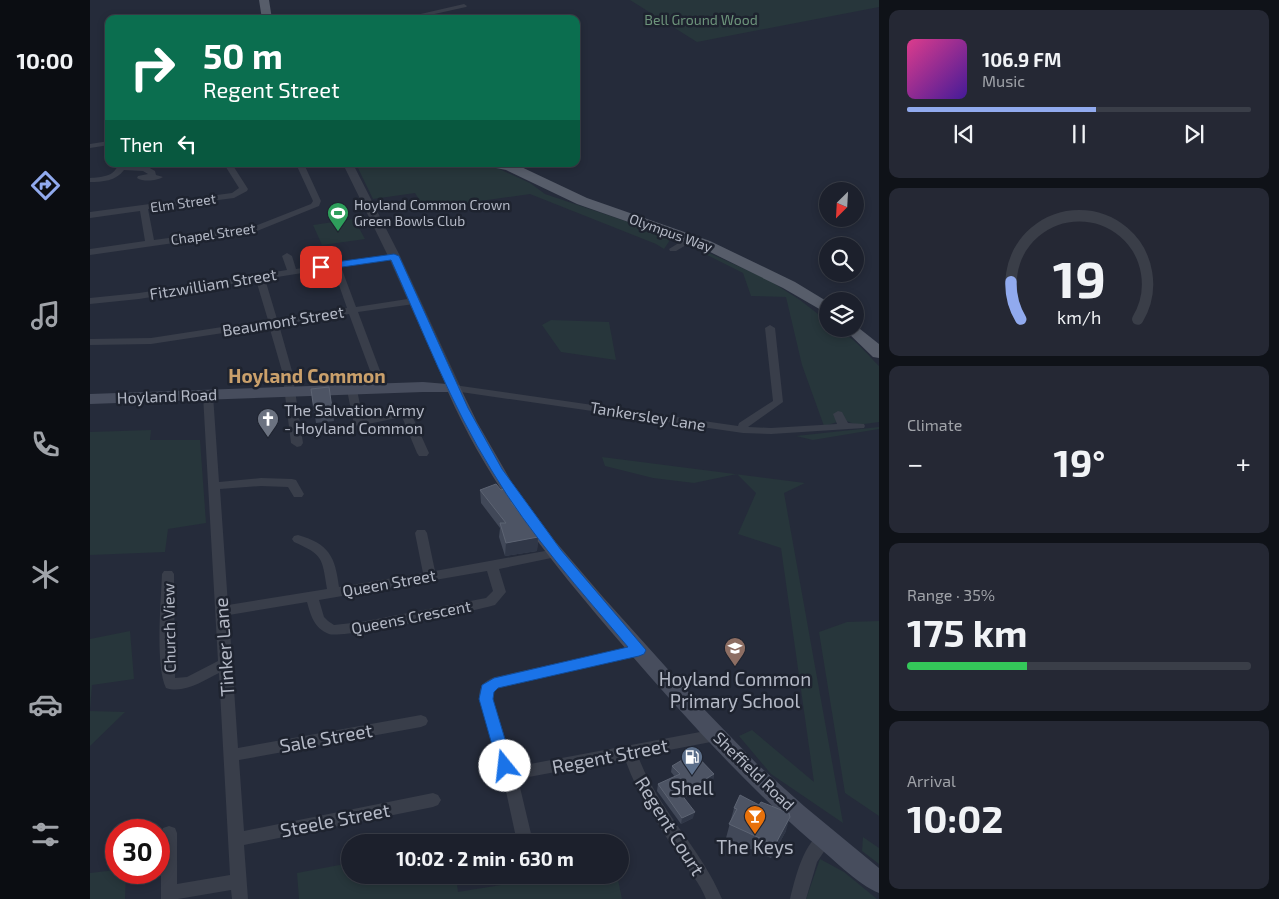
<!DOCTYPE html>
<meta charset="utf-8">
<style>
body{margin:0;font-family:"Exo 2",sans-serif;background:#252834;color:#f1f3f6;height:100vh;display:flex;flex-direction:column;font-size:19px;white-space:nowrap}
*{box-sizing:border-box;margin:0}
p{font-size:16px;color:#a0a3a9}
.icon{flex:none;width:28px;height:28px;fill:none;stroke:currentColor;stroke-width:2;stroke-linecap:round;stroke-linejoin:round}
.map{position:relative;flex:1;overflow:hidden}
.drawer{display:flex;flex-direction:column;gap:10px;padding:10px;background:#0f1218;width:400px}
.drawer>*{flex:none}
.banner{position:absolute;left:15px;top:15px;width:475px;height:152px;border-radius:10px;box-shadow:0 2px 8px #0003,0 0 0 1px #3a3e48;background:#0b6e4f;color:#fff;overflow:hidden}
.needle{width:32px;rotate:204deg}
.controls{position:absolute;left:729px;top:182px;display:grid;gap:10px}
.controls a{display:grid;place-items:center;width:45px;height:45px;border-radius:50%;background:#1c202c;box-shadow:0 2px 8px #0003,0 0 0 1px #3a3e48;font-size:25px}
.speed{position:absolute;left:15px;top:819px;display:flex;gap:10px;font-size:25px;font-weight:700;text-align:center}
.speed>*{display:grid;place-content:center;width:65px;height:65px;border-radius:50%;background:#1c202c;box-shadow:0 2px 8px #0003,0 0 0 1px #3a3e48;line-height:1}
.speed .limit{border:8px solid #d22;background:#fff;color:#111}
.pin{position:absolute;display:grid;place-items:center;width:42px;height:42px;color:#fff;margin:-21px;border-radius:10px;box-shadow:0 2px 8px #0006}
.me{position:absolute;width:55px;margin:-28px;rotate:344deg;stroke-linejoin:round;filter:drop-shadow(0 0 4px #0008)}
.turn{display:flex;align-items:center;gap:18px;height:105px;padding:0 15px;font-size:22px}
.turn .icon{width:65px;height:65px;stroke-width:2.5}
.turn b{display:block;font-size:35px;line-height:42px}
.then{display:flex;align-items:center;height:48px;padding:0 15px;background:#0003;gap:10px;font-size:19px}
.big{font-size:38px;font-weight:700;line-height:1.1}
.drawer .tile{flex:1;display:flex;flex-direction:column;justify-content:center;gap:8px;min-width:0;padding:0 18px;border-radius:10px;background:#252834}
.drawer .dial{align-items:center;gap:0}
.dial svg{height:130px;overflow:visible;fill:none;stroke:#3a3e48;stroke-width:7;stroke-linecap:round;text-anchor:middle}
.dial text{fill:#f1f3f6;stroke:none}
.song{display:flex;align-items:center;gap:15px}
.cover{width:60px;height:60px;border-radius:8px;background:linear-gradient(135deg,hsl(330 70% 55%),hsl(260 70% 35%))}
.played{height:5px;border-radius:2px;background:linear-gradient(90deg,#91aaee 55%,#3a3e48 55%)}
.keys{display:flex;justify-content:space-around;direction:ltr}
.heat{display:flex;justify-content:space-between;align-items:center;font-size:28px;direction:ltr}
.charge{height:8px;border-radius:4px;background:linear-gradient(90deg,#34c759 35%,#3a3e48 0)}
.trip{position:absolute;left:251px;top:834px;width:288px;height:50px;border-radius:25px;background:#1c202c;box-shadow:0 2px 8px #0003,0 0 0 1px #3a3e48;font-weight:700;line-height:50px;text-align:center}
main{display:flex;flex:1;min-height:0}
.tab-bar{display:flex;flex-direction:column;width:90px;justify-content:space-around;align-items:center;background:#0b0d12;color:#a0a3a9}
.tab-bar .icon{width:35px;height:35px}
.tab-bar .active{color:#91aaee}
.tab-bar b{font-size:22px;color:#f1f3f6}
.map>svg:first-child{display:block}
.green{fill:#27363b}
.lines{fill:none;stroke-linecap:round;stroke-linejoin:round}
.minor{fill:#393e4a;fill-rule:evenodd}
.tertiary{fill:#393e4a;fill-rule:evenodd}
.secondary{fill:#474d5d;fill-rule:evenodd}
.primary{fill:#575d6a;fill-rule:evenodd}
.wall{fill:#414858}
.shaded-wall{fill:#303747}
.building{fill:#4d5464;stroke:#5d6473}
.route{fill:#1a73e8;stroke:#114b97}
.labels{text-anchor:middle;stroke-width:5;stroke-linejoin:round;paint-order:stroke}
.far-park-label{font-size:14px;fill:#6d947b;stroke:#1e232f}
.far-street-label{font-size:14px;fill:#b4b9c6;stroke:#1e232f}
.far-poi-label{font-size:14px;fill:#b4b9c6;stroke:#1e232f;text-anchor:start}
.street-label{font-size:16px;fill:#b4b9c6;stroke:#1e232f}
.poi-label{font-size:16px;fill:#b4b9c6;stroke:#1e232f;text-anchor:start}
.quarter-label{font-size:19px;font-weight:bold;fill:#caa06b;stroke:#1e232f}
.near-street-label{font-size:19px;fill:#b4b9c6;stroke:#1e232f}
.near-poi-label{font-size:19px;fill:#b4b9c6;stroke:#1e232f}
</style>
<main>
<nav class="tab-bar">
<b>10:00</b>
<svg class="icon active" aria-label="directions" viewBox="0 0 24 24"><path d="M12 3l9 9-9 9-9-9zM9 14v-3h6M13 9l2 2-2 2"/></svg>
<svg class="icon" aria-label="music" viewBox="0 0 24 24"><path d="M9 18V5l10-2v13"/><circle cx="6" cy="18" r="3"/><circle cx="16" cy="16" r="3"/></svg>
<svg class="icon" aria-label="phone" viewBox="0 0 24 24"><path d="M5 4h4l2 5-3 2q2 4 5 5l2-3 5 2v4C11 20 4 13 5 4z"/></svg>
<svg class="icon" aria-label="climate" viewBox="0 0 24 24"><path d="M12 3v18M4 7l16 10M4 17L20 7"/></svg>
<svg class="icon" aria-label="car" viewBox="0 0 24 24"><path d="M5 17H2v-5l4-1 3-4h7l3 4 3 1v5h-3M9 17h6M6 11h13"/><circle cx="7" cy="17" r="2"/><circle cx="17" cy="17" r="2"/></svg>
<svg class="icon" aria-label="filters" viewBox="0 0 24 24"><path d="M4 7h16M4 17h16"/><circle cx="9" cy="7" r="2"/><circle cx="15" cy="17" r="2"/></svg>
</nav>
<div class="map">
<svg width="789" height="899" viewBox="0 0 789 899">
<rect width="100%" height="100%" fill="#252b3a"/>
<path class="green" d="M540,0H789V7L607,42Z
M266,164H391L407,168L440,183L455,194L574,234L580,240L574,249L566,244L440,194L335,209L325,193L283,199Z
M264,219L275,239L232,245L223,225Z
M608,248L677,279L710,300L737,321L738,329C758,329 775,352 789,366V422L767,425L754,420L734,426L712,365L696,297L661,296L653,273L605,249Z
M461,320L519,322L526,360L471,352L452,325Z
M789,427V429L723,440L706,436Z
M61,430L60,440H110L116,523L78,529L75,552L0,555V432Z
M512,457L715,483L694,493L753,823L681,774L649,736L662,730L724,782L691,548L648,534L666,493L647,474L604,483L563,478L515,466Z
M789,621V816L755,793L729,632L757,622Z
M40,631L44,679L2,685L0,710V639Z
M0,711L35,712L0,746Z
M773,837L789,848V864L772,851Z
M730,859L754,872L787,899H716Z
M260,863V875H366L368,892L471,875H527L532,899H209L207,873Z
M26,870V872L36,873L35,899H0V873Z"/>
<g class="lines">
<path class="minor" d="M374,4L377,6L376,7L322,19H309Z
M486,90H490V94H486Z
M19,141V145L0,148V144Z
M28,164L58,167L65,171L66,175L73,177C67,181 53,182 47,178L48,176L58,174L53,171L34,170C26,181 12,182 0,182V178C11,177 25,177 28,164Z
M134,164H142L158,189L157,191L144,198L58,209L64,240L165,226L221,204L223,201L206,164H214L231,201L229,206L167,231L0,255V249L55,241L50,211L0,218V212L142,193L149,188Z
M600,236L604,239L603,241L586,251H580L579,249Z
M197,253L202,256L206,269L307,254L309,256L304,259L251,267L266,307L324,298L329,301L324,304L268,312L292,376L287,379L282,376L259,314L189,325L202,371L213,443L211,446L207,447L201,443L192,371L179,326L61,344L0,345V339L61,338L178,320L166,280L49,299L0,304V298L49,293L197,270L192,256ZM243,268L257,308L187,319L175,279Z
M680,325L685,328L693,402L658,427L681,428L747,424L743,414L748,411L752,412L758,423L774,424L775,426L774,428L681,434L653,433L364,391L359,388L364,385L648,426L649,423L683,401L675,328Z
M262,387L267,390L273,419L316,410L320,411L339,453L337,456H329L327,453L312,417L268,426L264,425L257,390Z
M118,392L123,395L129,482L171,478L202,479L206,480L214,494L212,497H204L198,487L171,486L130,489L138,605L237,589C232,557 233,555 204,542L202,539L204,536L208,535C239,544 245,556 249,587L333,573L325,533L327,530H335L337,533L345,571L466,549L470,550L472,553L470,556L466,557L409,569L416,592L405,605C385,611 252,639 239,634C224,628 221,616 217,602L139,615L148,748L331,715L336,717L338,721L336,725L331,727L149,760L154,831L343,793L348,795L351,800L348,805L343,807L154,845L158,899H142L141,890L88,899H71V833L73,828L79,826L85,828L87,833V884L140,875L129,673C113,681 94,694 76,688C65,666 71,601 72,574L74,571H82L84,574L85,678L97,677L128,661L113,395ZM397,571L403,591L396,598L271,622L244,625L238,621L234,617L229,600Z
M549,645L554,646L556,650L554,654L409,688L403,692V699L424,767L626,729L631,731L633,735L631,739L626,741L548,756C568,810 611,848 632,899H616C610,883 598,870 589,856C568,825 547,794 535,759L428,779L443,842H427L412,773L389,699C389,687 393,681 405,677Z
M735,831L741,833L743,838L727,862L716,899H700C705,879 714,839 735,831Z"/>
<path class="tertiary" d="M253,164H263L310,256L371,388L369,391H359L357,388L298,256Z"/>
<path class="secondary" d="M333,382L369,385L387,422L421,481L465,541L513,597L610,705L667,764L714,806L789,868V893C768,885 739,855 720,840C653,782 594,716 536,649C467,569 401,490 358,392H333L0,404V394Z"/>
<path class="primary" d="M169,0H179L182,19H172Z
M399,164H425L497,198L620,241L705,282L738,302V314L693,288L610,247L487,204L416,170L401,167Z
M765,325L789,344V358L783,357L754,329H765Z"/>
</g>
<path class="wall" d="M221,389L242,408L244,421L226,423Z
M390,490H411L424,501V506L448,537L447,551L415,556L409,537L410,528L391,503Z
M582,766L624,774L623,780L594,798L603,818L591,824L567,791L568,784L585,777L581,772Z
M644,808L696,831L681,858L636,838Z"/>
<path class="shaded-wall" d="M448,537L447,551L415,556L416,543Z
M624,774L623,780L590,800L591,794Z
M605,812L603,818L591,824L592,818Z
M700,817L696,831L681,858L685,845Z"/>
<path class="building" d="M239,387L242,408L224,410L221,389Z
M406,484L411,490L414,489L424,501L421,502L448,537L416,543L410,523H416L390,490Z
M604,753L624,774L591,794L605,812L592,818L568,784L590,774L582,766Z
M650,795L669,805L671,802L699,813L700,817L685,845L639,824L647,809L644,808Z"/>
<path class="route" d="M304,254L309,256L378,408L412,469L471,550L556,650L554,654L549,656L408,688L404,692L403,699L423,766L421,770L415,772L410,770L408,766L389,699L392,685L404,678L538,647C491,591 440,535 402,471C361,405 333,331 301,260L231,270L226,267L231,264Z"/>
<defs>
<g id="stadium-pin" transform="scale(1.125)"><path d="M0 17L-7.5 6A9.5 9.5 0 1 1 7.5 6Z" fill="#2e9e5b" stroke="#1e232f"/><path d="M0-5a6.5 5 0 1 0 0 10a6.5 5 0 1 0 0-10ZM-3.5-1.8h7v3.6h-7Z" fill="#fff"/></g>
<g id="church-pin" transform="scale(1.125)"><path d="M0 17L-7.5 6A9.5 9.5 0 1 1 7.5 6Z" fill="#6b7280" stroke="#1e232f"/><path d="M-1.2-6h2.4v3.5h3.3v2.4h-3.3V6h-2.4V-.1h-3.3v-2.4h3.3Z" fill="#fff"/></g>
<g id="school-pin" transform="scale(1.125)"><path d="M0 17L-7.5 6A9.5 9.5 0 1 1 7.5 6Z" fill="#8d6e63" stroke="#1e232f"/><path d="M0-5L7-2L0 1L-7-2ZM-4 1L0 2.5L4 1V4Q0 6-4 4Z" fill="#fff"/></g>
<g id="fuel-pin" transform="scale(1.125)"><path d="M0 17L-7.5 6A9.5 9.5 0 1 1 7.5 6Z" fill="#5c6f8a" stroke="#1e232f"/><path d="M-5.5-6h7V0h2V4h1.3V-2.5L3-4.5l.8-.8L6-3V5H2.5V1h-1V6h-7ZM-4.2-4.7v3.2H.2V-4.7Z" fill="#fff"/></g>
<g id="bar-pin" transform="scale(1.125)"><path d="M0 17L-7.5 6A9.5 9.5 0 1 1 7.5 6Z" fill="#e8710a" stroke="#1e232f"/><path d="M-6-5H6L.8 .8V4.5H3.5V6h-7V4.5H-.8V.8Z" fill="#fff"/></g>
</defs>
<g fill-rule="evenodd">
<use href="#stadium-pin" x="248" y="213"/>
<use href="#church-pin" x="178" y="419"/>
<use href="#school-pin" x="645" y="648"/>
<use href="#fuel-pin" x="602" y="757"/>
<use href="#bar-pin" x="665" y="816"/>
</g>
<g class="labels">
<g class="far-park-label">
<text x="611" y="25">Bell Ground Wood</text>
</g>
<g class="far-street-label">
<text transform="translate(93 203) rotate(-8)" y="5">Elm Street</text>
<text transform="translate(581 233) rotate(20)" y="5">Olympus Way</text>
<text transform="translate(123 234) rotate(-8)" y="5">Chapel Street</text>
</g>
<g class="far-poi-label">
<text x="264" y="210">Hoyland Common Crown<tspan x="264" dy="16">Green Bowls Club</tspan></text>
</g>
<g class="street-label">
<text transform="translate(123 284) rotate(-9)" y="6">Fitzwilliam Street</text>
<text transform="translate(193 321) rotate(-9)" y="6">Beaumont Street</text>
<text transform="translate(77 396) rotate(-2)" y="6">Hoyland Road</text>
<text transform="translate(558 416) rotate(9)" y="6">Tankersley Lane</text>
<text transform="translate(299 583) rotate(-10)" y="6">Queen Street</text>
<text transform="translate(321 617) rotate(-11)" y="6">Queens Crescent</text>
<text transform="translate(79 628) rotate(-91)" y="6">Church View</text>
<text transform="translate(664 771) rotate(44)" y="6">Sheffield Road</text>
</g>
<g class="poi-label">
<text x="194" y="416">The Salvation Army<tspan x="194" dy="18">- Hoyland Common</tspan></text>
</g>
<g class="quarter-label">
<text x="217" y="383">Hoyland Common</text>
</g>
<g class="near-street-label">
<text transform="translate(134 647) rotate(-94)" y="7">Tinker Lane</text>
<text transform="translate(236 738) rotate(-10)" y="7">Sale Street</text>
<text transform="translate(520 756) rotate(-11)" y="7">Regent Street</text>
<text transform="translate(245 820) rotate(-11)" y="7">Steele Street</text>
<text transform="translate(580 826) rotate(58)" y="7">Regent Court</text>
</g>
<g class="near-poi-label">
<text x="645" y="686">Hoyland Common<tspan x="645" dy="22">Primary School</tspan></text>
<text x="602" y="795">Shell</text>
<text x="665" y="854">The Keys</text>
</g>
</g>
</svg>
<div class="controls">
<a><svg class="needle" viewBox="-14 -14 28 28"><path d="M0-13l5 13h-10z" fill="#e53935"/><path d="M0 13l5-13h-10z" fill="#a0a3a9"/></svg></a>
<a><svg class="icon" aria-label="search" viewBox="0 0 24 24"><circle cx="10" cy="10" r="6"/><path d="M15 15l6 6"/></svg></a>
<a><svg class="icon" aria-label="layers" viewBox="0 0 24 24"><path d="M12 4l9 5-9 5-9-5zM3 14l9 5 9-5"/></svg></a>
</div>
<div class="speed"><div class="limit">30</div></div>
<div class="pin" style="left:231px;top:267px;background:#d93025"><svg class="icon" aria-label="arrive" viewBox="0 0 24 24"><path d="M6 21V4h12l-3 4 3 4H6"/></svg></div>
<svg class="me" style="left:415px;top:766px" viewBox="-20 -20 40 40"><circle r="19" fill="#fff"/><path d="M0-13L10 11 0 6-10 11z" fill="#1a73e8"/></svg>
<div class="trip">10:02 · 2 min · 630 m</div>
<div class="banner">
<div class="turn"><svg class="icon" aria-label="right" viewBox="0 0 24 24"><path d="M7 20v-9h11M14 6l5 5-5 5"/></svg><div><b>50 m</b>Regent Street</div></div>
<div class="then">Then<svg class="icon" aria-label="left" viewBox="0 0 24 24"><path d="M17 20v-9H6M10 6l-5 5 5 5"/></svg></div>
</div>
</div>
<section class="drawer">
<div class="tile">
<div class="song"><i class="cover"></i><div><b>106.9 FM</b><p>Music</p></div></div>
<div class="played"></div>
<div class="keys"><svg class="icon" aria-label="previous" viewBox="0 0 24 24"><path d="M18 5L8 12l10 7zM5 5v14"/></svg><svg class="icon" aria-label="pause" viewBox="0 0 24 24"><path d="M8 5v14M16 5v14"/></svg><svg class="icon" aria-label="next" viewBox="0 0 24 24"><path d="M6 5l10 7-10 7zM19 5v14"/></svg></div>
</div>
<div class="tile dial"><svg viewBox="0 0 100 80">
<path d="M14 69A42 42 0 1 1 86 69"/>
<path d="M14 69A42 42 0 0 1 8 46" stroke="#91aaee"/>
<text x="50" y="56" font-size="32" font-weight="700">19</text>
<text x="50" y="72" font-size="11">km/h</text>
</svg></div>
<div class="tile"><p>Climate</p>
<div class="heat"><a>−</a><b class="big">19°</b><a>+</a></div>
</div>
<div class="tile"><p>Range · 35%</p><b class="big">175 km</b><div class="charge"></div></div>
<div class="tile"><p>Arrival</p><b class="big">10:02</b></div>
</section>
</main>
